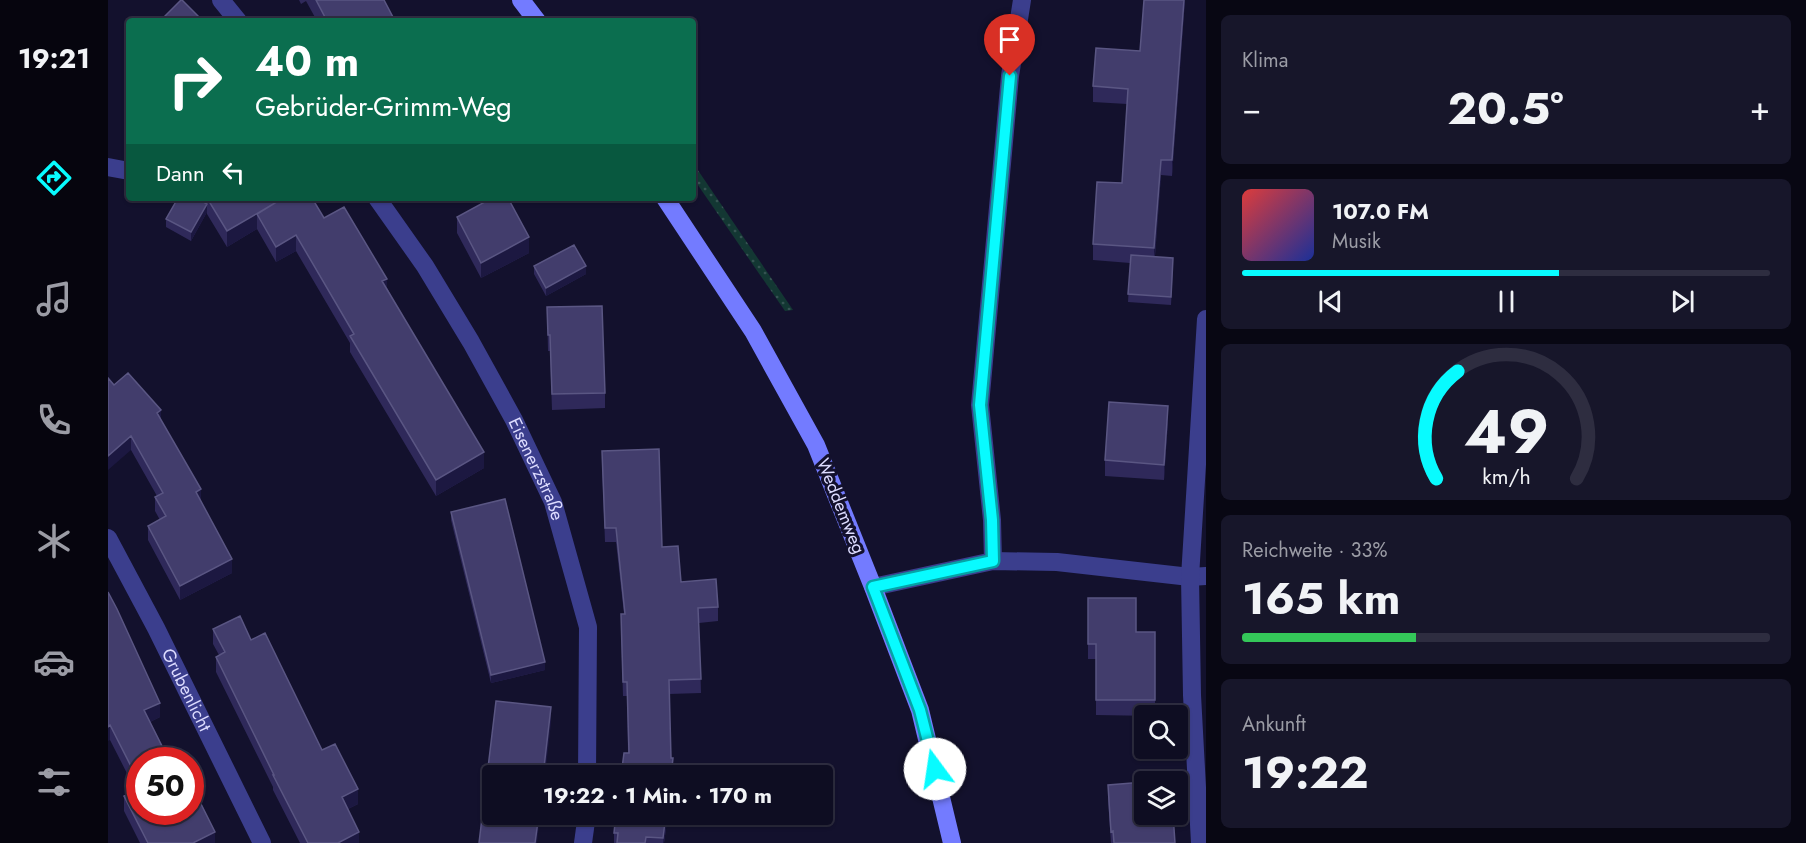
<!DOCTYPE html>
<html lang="de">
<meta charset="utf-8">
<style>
body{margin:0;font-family:Jost,sans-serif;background:#17162a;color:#f1f3f6;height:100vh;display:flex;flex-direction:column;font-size:22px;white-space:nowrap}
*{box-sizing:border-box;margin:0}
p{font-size:20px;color:#9b9ca5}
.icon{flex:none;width:33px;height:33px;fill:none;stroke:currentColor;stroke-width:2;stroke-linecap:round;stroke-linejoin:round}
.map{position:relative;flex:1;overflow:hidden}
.panel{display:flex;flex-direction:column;gap:15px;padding:15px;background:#080713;width:600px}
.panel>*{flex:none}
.top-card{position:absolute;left:18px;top:18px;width:570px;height:183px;border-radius:6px;box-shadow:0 2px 4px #0004,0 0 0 2px #2e2d40;background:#0b6e4f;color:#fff;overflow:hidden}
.tools{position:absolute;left:1026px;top:705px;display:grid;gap:12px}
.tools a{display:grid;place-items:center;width:54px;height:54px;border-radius:6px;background:#0e0d22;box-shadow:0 2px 4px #0004,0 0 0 2px #2e2d40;font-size:30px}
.speed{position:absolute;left:18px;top:747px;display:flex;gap:12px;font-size:30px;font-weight:700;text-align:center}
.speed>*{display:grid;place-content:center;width:78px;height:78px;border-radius:50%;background:#0e0d22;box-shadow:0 2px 4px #0004,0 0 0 2px #2e2d40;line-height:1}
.speed .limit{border:9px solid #d22;background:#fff;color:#111}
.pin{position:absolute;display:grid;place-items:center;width:51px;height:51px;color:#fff;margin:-62px -26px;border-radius:50% 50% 50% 0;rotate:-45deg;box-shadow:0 0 6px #0007}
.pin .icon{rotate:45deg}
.me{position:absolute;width:66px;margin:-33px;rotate:346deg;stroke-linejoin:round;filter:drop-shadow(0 0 4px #0008)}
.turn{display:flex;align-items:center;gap:21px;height:126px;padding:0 30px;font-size:27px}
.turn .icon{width:78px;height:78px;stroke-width:2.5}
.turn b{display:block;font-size:42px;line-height:51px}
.then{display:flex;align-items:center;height:57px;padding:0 30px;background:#0003;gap:12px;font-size:22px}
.big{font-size:45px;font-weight:700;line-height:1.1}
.panel .tile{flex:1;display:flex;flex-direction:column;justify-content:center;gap:9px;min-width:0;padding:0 21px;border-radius:9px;background:#17162a}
.panel .dial{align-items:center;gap:0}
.dial svg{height:156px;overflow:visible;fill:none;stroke:#2e2d40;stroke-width:7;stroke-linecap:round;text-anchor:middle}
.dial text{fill:#f1f3f6;stroke:none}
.song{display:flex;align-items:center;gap:18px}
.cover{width:72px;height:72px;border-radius:9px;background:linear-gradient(135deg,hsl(0 70% 55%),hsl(230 70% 35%))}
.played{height:6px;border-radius:3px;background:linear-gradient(90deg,#08fbff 60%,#2e2d40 60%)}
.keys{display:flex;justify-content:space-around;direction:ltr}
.heat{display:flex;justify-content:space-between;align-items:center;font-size:33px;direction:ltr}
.charge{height:9px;border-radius:4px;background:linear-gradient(90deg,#34c759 33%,#2e2d40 0)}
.trip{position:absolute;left:374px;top:765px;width:351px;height:60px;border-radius:6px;background:#0e0d22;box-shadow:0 2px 4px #0004,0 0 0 2px #2e2d40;font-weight:700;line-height:60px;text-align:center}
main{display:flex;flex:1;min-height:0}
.dock{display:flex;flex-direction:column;width:108px;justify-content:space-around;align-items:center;background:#06050e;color:#9b9ca5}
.dock .icon{width:42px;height:42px}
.dock .active{color:#08fbff}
.dock b{font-size:27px;color:#f1f3f6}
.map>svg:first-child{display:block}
.green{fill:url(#green-dots)}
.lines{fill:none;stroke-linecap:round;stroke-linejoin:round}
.street{stroke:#3b3e8d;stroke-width:18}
.secondary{stroke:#737bff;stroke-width:18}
.wall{fill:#2f295a}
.shaded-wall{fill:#1c1841}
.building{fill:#423d6c;stroke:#5a5683;stroke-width:1.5}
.route-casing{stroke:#05a3a6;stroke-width:15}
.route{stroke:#08fbff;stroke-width:10}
.labels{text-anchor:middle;stroke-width:6;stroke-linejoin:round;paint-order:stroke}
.street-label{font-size:18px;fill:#dddcff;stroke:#13112d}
</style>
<main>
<nav class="dock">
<b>19:21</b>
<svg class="icon active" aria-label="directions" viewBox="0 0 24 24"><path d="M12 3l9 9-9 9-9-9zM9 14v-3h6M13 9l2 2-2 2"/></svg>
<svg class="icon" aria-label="music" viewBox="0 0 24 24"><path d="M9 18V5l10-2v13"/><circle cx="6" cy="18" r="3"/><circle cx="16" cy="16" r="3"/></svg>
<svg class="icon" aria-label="phone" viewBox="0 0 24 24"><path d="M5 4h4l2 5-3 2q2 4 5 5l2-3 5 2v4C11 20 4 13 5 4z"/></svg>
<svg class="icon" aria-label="climate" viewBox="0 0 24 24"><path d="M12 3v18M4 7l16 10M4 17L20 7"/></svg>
<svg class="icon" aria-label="car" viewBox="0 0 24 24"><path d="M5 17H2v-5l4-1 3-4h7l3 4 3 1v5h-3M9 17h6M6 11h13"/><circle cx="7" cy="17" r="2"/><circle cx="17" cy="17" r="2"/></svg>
<svg class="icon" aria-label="filters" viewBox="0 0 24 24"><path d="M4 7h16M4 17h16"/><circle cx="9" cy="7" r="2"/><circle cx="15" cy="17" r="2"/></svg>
</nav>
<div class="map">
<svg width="1098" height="843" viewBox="0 0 1098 843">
<defs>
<pattern id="green-dots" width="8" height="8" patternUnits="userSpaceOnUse" patternTransform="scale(1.5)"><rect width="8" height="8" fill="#133733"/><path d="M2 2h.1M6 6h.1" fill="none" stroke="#355352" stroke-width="1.8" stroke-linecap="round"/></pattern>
</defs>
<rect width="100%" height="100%" fill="#13112d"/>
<path class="green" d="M585,163L685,310L677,311L585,178Z"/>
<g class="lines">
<g class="street">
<path d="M113,0L130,21"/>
<path d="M0,167L21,171"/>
<path id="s1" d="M269,198L317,266L363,342L406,420L445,502L480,627L479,776"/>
<path id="s2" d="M0,538L48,628L154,843"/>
<path d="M885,561L884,520L872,405L902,76L914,0"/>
<path d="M765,587L885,561L949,562L1082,577L1098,576"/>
<path d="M475,843L479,814"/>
<path d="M1092,843L1084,695L1082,577L1098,319"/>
</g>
<path class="secondary" d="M413,0L429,21
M557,198L645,331L708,445L765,587L812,710L844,843"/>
</g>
<path class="wall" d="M191,0H276L287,21H209L198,1L193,4Z
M1077,0L1064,176L1053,175L1047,256L1065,266L1063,305L1020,302L1022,263L985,260V244L1014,183L1019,104L985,102V86L1032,51Z
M99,198L167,203L216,218L279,288L376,468L328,496L242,352V343L188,251L168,262L149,229L119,247L99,214Z
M99,212L83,241L58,227V219Z
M349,217L421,253L373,278L349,233Z
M426,266L478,274L438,296L426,274Z
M439,307L497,393V408L444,410L442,351H440Z
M6,385L53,420L93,501L124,573L72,600L40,540V526L52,520L47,511V497L49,496L23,450Z
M1060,421L1056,480L997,476V460Z
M494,465L554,547L573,582L610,607V621L591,623L593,693L561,694L563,758L565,773L520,753L519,696H515L513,629V614H516L508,542H497Z
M343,512L437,670L383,683L343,520Z
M0,592L52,717L42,722L32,760V812L107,843H32L16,811V796L28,791L2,740Z
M980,598L1028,632H1047V716L988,715V659H980Z
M105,629L143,640L214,750L250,804L240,809L251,843H192L165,790V787L108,672V657L111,655L105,644Z
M1000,785L1067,843H1003L1000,800Z
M560,814L556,843H506V833Z"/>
<path class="shaded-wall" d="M1076,0H1077L1064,176V160Z
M1053,160V175L1046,264V248Z
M99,204V212L83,241V232Z
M149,214V229L119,247V231Z
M188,235V251L168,262V247Z
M421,237V253L373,278V263Z
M478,266V274L438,296V288Z
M279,279V294L274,281Z
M1060,406V421L1056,480V465Z
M53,410V424L49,413Z
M23,436V450L0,470V456Z
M376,452V468L328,496V480Z
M93,489V503L88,492Z
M124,559V573L72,600V586Z
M437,662V670L383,683V675Z
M52,703V717L36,725V710Z
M443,707V723L437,776H435Z
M2,725V740L0,741V727Z
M250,789V804L234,812V797Z
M431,814H432L429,843H427Z
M558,814H560L556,843H555Z
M107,832V843H85Z
M251,832V843H230Z"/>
<path class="building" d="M74,0L95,21H52L73,0Z
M208,0H276L287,21H219Z
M1036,0H1076L1064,160H1053L1046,248L985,244L989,182L1014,183L1020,89L985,86L988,48L1032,51Z
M70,198H88L99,204L83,232L58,219Z
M99,198H164L167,203L119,231Z
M175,198H204L216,218L236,207L279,279L274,281L376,452L328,480L242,336L246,334L188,235L168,247L149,214Z
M384,198H400L421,237L373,263L349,217Z
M466,245L478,266L438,288L426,266Z
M1023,255L1065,258L1063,297L1020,294Z
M494,306L497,393L444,394L442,335H440L439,307Z
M20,373L53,410L49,413L93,489L88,492L124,559L72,586L40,526L58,516L47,497L55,493L23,436L0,456V378L6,385Z
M1001,402L1060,406L1056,465L997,460Z
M551,449L554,547L570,546L573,582L608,579L610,607L590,608L593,679L561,680L563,758H565L563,776H513L516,753H521L519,682H515L513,614H517L508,528H497L494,451Z
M397,499L437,662L383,675L343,512Z
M0,592L9,609L52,703L36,710L61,760H32V784L2,725L0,727Z
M980,598H1028V632H1047V700H988V644H980Z
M132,616L143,640L157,633L214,750L227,744L250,789L234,797L251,832L230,843H200L165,775H166L108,657L117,652L105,629Z
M388,701L443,707L435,776H384V814H431L427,843H371Z
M1062,780V782H1038Z
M82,782L107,832L85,843H40L16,796L32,789V812H82Z
M1036,782V814H1065L1067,843H1006L1005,831L1003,832L1000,785Z
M508,814H558L555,838L538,837L537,843H509L510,833H506Z"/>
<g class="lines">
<g class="route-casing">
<path id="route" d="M827,769L812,710L765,587L885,561L884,520L872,405L902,76"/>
</g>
<use href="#route" class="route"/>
</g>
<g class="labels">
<g class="street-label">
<text dy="6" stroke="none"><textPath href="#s1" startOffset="315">Eisenerzstraße</textPath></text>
<text transform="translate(733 506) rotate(68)" y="6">Weddemweg</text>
<text dy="6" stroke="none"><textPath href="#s2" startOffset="171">Grubenlicht</textPath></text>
</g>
</g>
</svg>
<div class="tools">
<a><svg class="icon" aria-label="search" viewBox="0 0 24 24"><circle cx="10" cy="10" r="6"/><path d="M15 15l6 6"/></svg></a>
<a><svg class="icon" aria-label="layers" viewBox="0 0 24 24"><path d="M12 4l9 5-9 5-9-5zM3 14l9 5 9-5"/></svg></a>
</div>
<div class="speed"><div class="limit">50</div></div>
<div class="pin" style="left:902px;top:76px;background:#d93025"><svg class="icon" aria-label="arrive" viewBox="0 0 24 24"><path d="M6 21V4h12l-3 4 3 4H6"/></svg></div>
<svg class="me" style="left:827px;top:769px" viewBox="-20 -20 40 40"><circle r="19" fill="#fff"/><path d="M0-13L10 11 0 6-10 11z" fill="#08fbff"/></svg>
<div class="trip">19:22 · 1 Min. · 170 m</div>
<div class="top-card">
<div class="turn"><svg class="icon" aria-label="right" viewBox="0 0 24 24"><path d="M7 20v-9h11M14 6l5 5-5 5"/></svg><div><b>40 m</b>Gebrüder-Grimm-Weg</div></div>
<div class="then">Dann<svg class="icon" aria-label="left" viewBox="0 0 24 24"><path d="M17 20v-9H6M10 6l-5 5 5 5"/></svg></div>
</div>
</div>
<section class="panel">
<div class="tile"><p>Klima</p>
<div class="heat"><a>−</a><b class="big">20.5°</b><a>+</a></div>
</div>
<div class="tile">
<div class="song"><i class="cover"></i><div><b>107.0 FM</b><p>Musik</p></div></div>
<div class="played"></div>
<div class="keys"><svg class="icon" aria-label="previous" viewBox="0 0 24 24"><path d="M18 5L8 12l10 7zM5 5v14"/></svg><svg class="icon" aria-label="pause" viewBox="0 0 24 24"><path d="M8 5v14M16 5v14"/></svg><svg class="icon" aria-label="next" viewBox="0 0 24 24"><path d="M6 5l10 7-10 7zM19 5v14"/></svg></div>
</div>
<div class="tile dial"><svg viewBox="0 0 100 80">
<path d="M14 69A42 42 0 1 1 86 69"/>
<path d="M14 69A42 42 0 0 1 25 14" stroke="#08fbff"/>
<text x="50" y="56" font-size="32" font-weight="700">49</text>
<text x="50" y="72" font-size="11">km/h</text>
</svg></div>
<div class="tile"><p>Reichweite · 33%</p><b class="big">165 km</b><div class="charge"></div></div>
<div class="tile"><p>Ankunft</p><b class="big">19:22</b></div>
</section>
</main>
